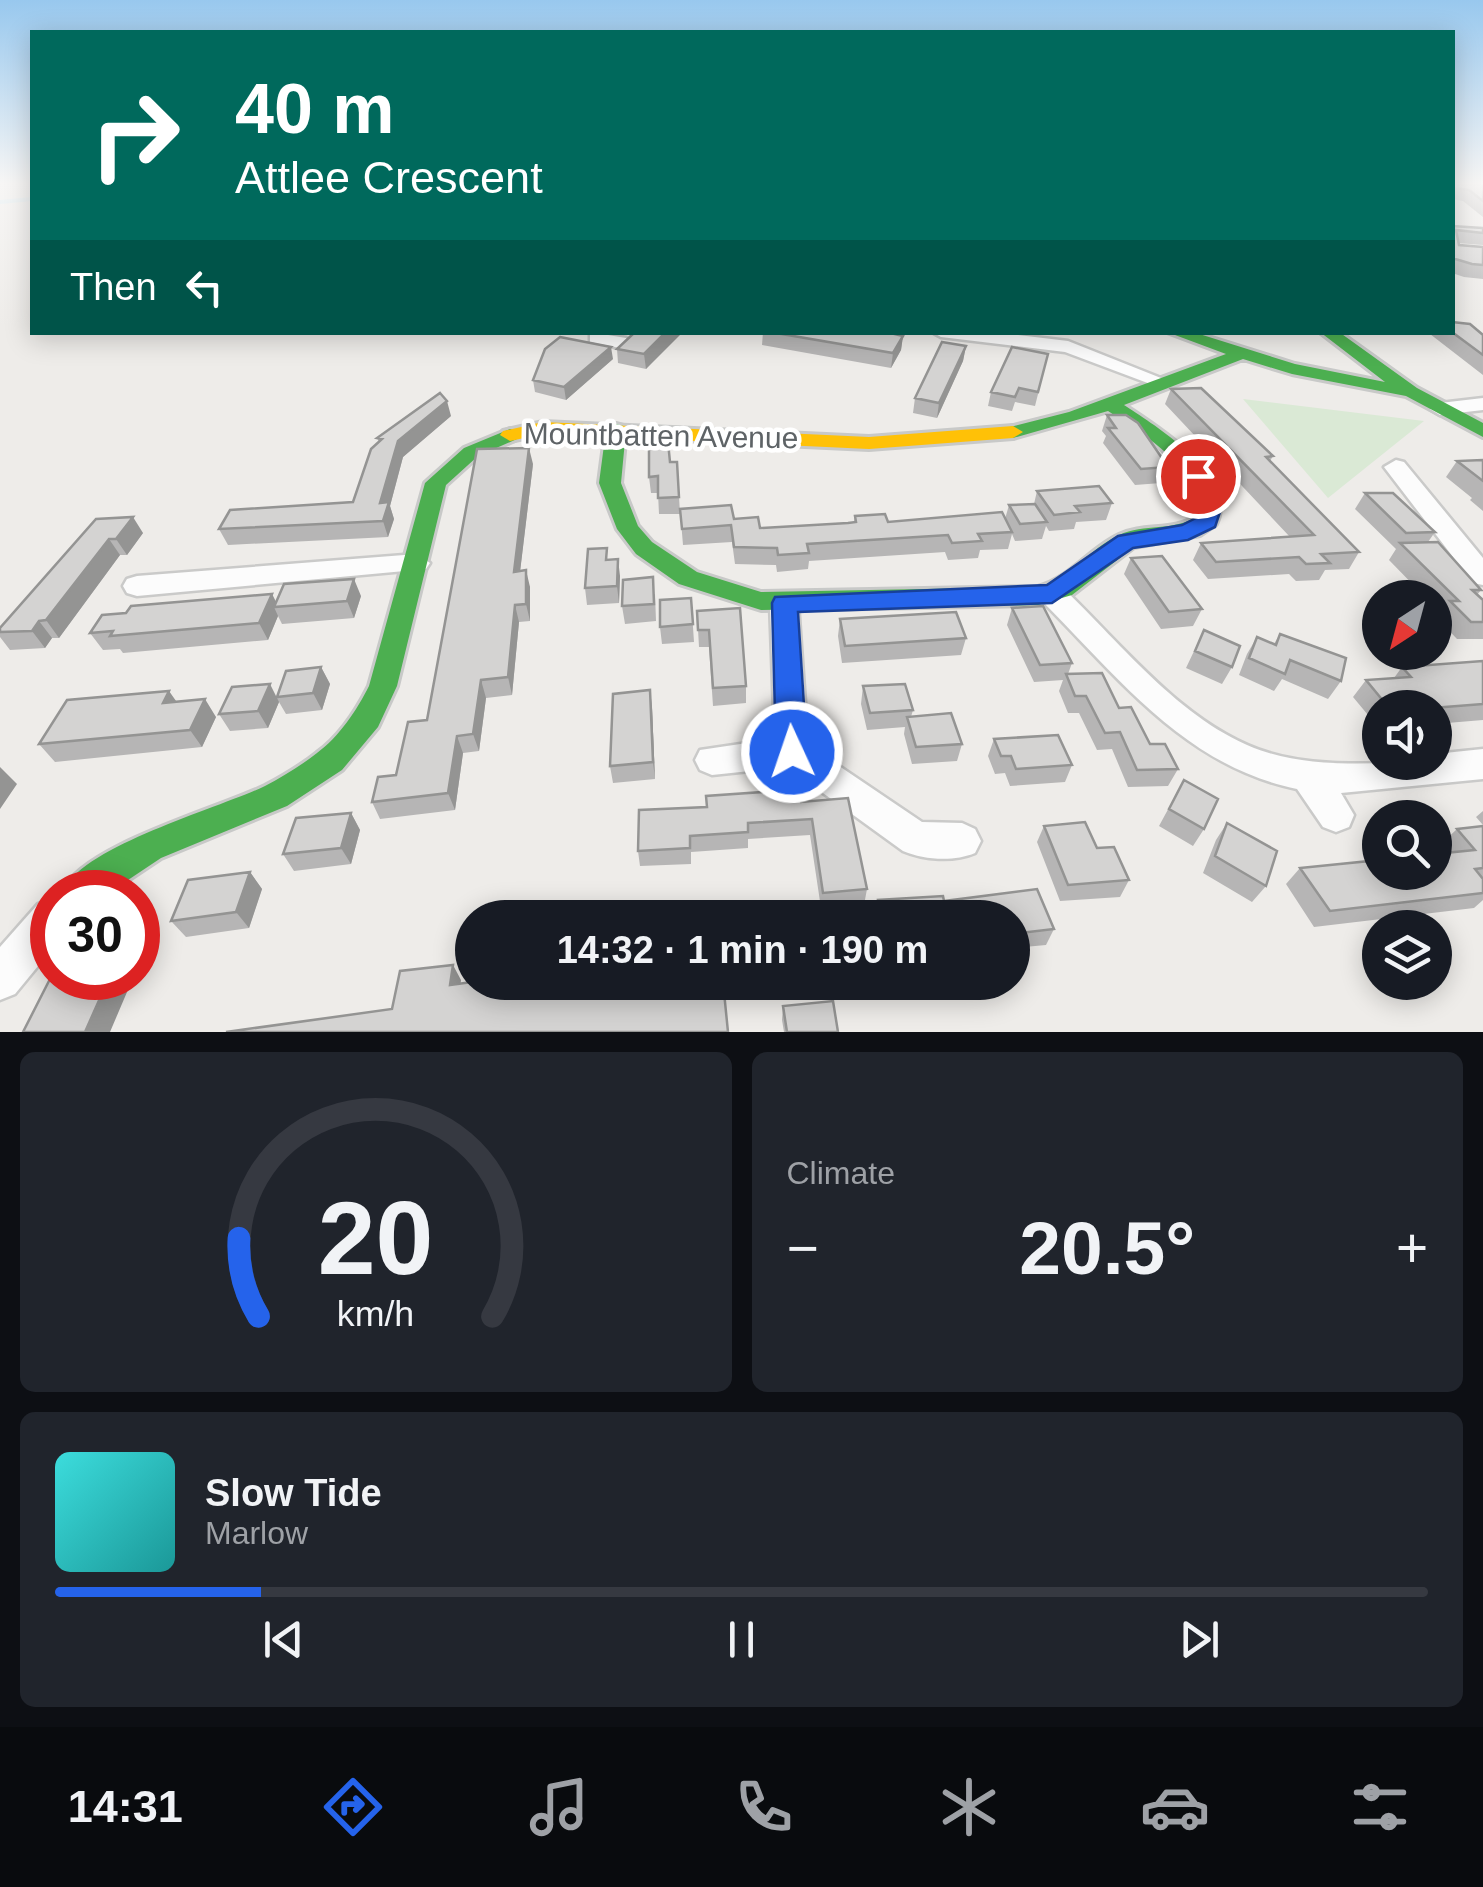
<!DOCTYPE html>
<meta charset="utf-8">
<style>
body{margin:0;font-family:Arial,sans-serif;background:#20242c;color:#f1f3f6;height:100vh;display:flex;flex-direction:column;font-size:38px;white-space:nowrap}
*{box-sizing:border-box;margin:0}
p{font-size:32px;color:#9ea1a6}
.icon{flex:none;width:55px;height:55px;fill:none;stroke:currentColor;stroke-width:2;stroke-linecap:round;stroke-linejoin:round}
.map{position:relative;height:1032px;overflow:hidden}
.drawer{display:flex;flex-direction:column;gap:20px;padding:20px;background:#0d0f14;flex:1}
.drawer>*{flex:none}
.hud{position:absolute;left:30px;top:30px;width:1425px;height:305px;border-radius:0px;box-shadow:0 5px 25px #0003;background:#00695c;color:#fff;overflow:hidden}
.needle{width:65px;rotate:216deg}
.tools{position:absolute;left:1362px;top:580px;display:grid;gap:20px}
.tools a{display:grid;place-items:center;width:90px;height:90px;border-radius:50%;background:#171b24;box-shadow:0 5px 25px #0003;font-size:50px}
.speed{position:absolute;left:30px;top:870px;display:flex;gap:20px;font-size:50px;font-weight:700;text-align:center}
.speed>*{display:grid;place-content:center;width:130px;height:130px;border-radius:50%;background:#171b24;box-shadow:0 5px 25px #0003;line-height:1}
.speed .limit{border:15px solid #d22;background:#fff;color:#111}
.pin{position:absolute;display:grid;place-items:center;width:85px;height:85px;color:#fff;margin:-42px;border:5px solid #fff;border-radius:50%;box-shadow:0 2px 10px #0007}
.me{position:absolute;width:110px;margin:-55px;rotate:357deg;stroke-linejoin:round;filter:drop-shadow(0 0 8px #0008)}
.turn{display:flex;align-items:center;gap:35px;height:210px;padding:0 40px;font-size:45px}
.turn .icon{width:130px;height:130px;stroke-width:2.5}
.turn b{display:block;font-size:70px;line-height:85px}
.then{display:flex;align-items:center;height:95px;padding:0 40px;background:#0003;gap:20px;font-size:38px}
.big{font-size:75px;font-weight:700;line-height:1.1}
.drawer .tile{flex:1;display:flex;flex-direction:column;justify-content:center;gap:15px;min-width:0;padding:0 35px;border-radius:15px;background:#20242c}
.drawer .dial{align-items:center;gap:0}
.dial svg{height:260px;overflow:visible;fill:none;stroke:#363941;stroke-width:7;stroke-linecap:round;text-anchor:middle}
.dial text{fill:#f1f3f6;stroke:none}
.song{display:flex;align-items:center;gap:30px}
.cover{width:120px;height:120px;border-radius:15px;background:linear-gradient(135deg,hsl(180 70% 55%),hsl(180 70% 35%))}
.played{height:10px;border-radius:5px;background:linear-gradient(90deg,#2563eb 15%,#363941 15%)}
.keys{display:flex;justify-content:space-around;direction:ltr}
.heat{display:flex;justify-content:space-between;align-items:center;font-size:55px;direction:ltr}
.drawer .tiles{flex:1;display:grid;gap:20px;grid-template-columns:1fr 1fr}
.tile:last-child{grid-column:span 2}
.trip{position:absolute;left:455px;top:900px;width:575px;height:100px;border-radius:50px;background:#171b24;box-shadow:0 5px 25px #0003;font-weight:700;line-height:100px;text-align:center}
.dock{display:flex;height:160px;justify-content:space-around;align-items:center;background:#090b0e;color:#9ea1a6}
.dock .icon{width:70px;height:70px}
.dock .active{color:#2563eb}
.dock b{font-size:45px;color:#f1f3f6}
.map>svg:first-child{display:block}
.green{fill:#dae9d5}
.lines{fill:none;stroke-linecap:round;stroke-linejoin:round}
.stream{stroke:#c0e6f6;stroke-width:4}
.street-casing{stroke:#cacac9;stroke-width:5}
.fast-casing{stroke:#c8c9c8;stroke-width:6}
.slow-casing{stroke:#c8c9c8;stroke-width:6}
.street{fill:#fcfcfc;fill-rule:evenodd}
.fast{fill:#4caf50;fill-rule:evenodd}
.slow{fill:#ffc107;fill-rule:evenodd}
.wall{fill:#b6b5b5}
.shaded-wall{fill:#949493}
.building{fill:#d4d3d2;stroke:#949493;stroke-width:2.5}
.route{fill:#2563eb;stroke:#184099;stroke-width:2.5}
.labels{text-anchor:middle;stroke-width:9;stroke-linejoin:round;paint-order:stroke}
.street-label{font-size:30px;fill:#5e6366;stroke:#fff}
</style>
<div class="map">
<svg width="1483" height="1032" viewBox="0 0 1483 1032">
<rect width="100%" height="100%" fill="#eeece9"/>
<path class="green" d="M1243,399L1424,421L1328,498Z"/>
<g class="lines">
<path class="stream" d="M0,202L32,199"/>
<g class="street-casing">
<path id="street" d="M932,332H992L1068,341L1171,382L1161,388L1065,352L941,337Z
M596,333L626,338L629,342L620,348L590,342V334Z
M1483,398V410L1440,415L1430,409L1440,403Z
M1396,460L1404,462L1483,558V585L1473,583L1384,467Z
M417,554L430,563L426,569L137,596L127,593L123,586L127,579L137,576Z
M1052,584L1062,587C1123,645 1186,728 1269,753C1321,769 1383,762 1435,762V754L1483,749V779L1341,793L1354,815L1349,827L1336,832L1323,827L1297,789C1185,766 1119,678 1042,601L1038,594L1042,587Z
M784,593L794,596L798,603L808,745L922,822L962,823L975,829L981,841L975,853C954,862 924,860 903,851L787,767L712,775L700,770L695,760L700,750L775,739L770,603L774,596Z
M52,898V949L15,994L0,1000V947L38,904Z"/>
</g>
<g class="fast-casing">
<path id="fast" d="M1167,332H1193L1295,364L1385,382L1320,332H1339L1417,388L1483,423V437L1406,396L1292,374L1243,359L1124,405C1156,426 1239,477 1216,524L1200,535L1134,547L1072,595L1038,605L761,610L679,584L636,554L617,529L599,483L606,430L616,424L623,426L626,430L621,483L638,526L652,542L697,572L761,592L1038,587C1071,578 1089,549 1119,535C1144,523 1174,532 1197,516C1203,468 1142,434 1108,411L1013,438L1003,432L1006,428L1069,412L1226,354Z
M510,429L517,431L520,435L517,439L478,456L446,485L397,686L378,727L342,770L287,806L161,858L110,892H63C79,847 220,808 265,786C282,777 302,765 317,753C339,737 357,710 369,686L425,483L464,448Z"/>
</g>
<g class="slow-casing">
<path id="slow" d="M543,422L869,437L1013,426L1023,432L1013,438L869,449L543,434L510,441L500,435L503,431Z"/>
</g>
<use href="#street" class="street"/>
<use href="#fast" class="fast"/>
<use href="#slow" class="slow"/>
</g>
<path class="wall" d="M1452,183H1483V217L1463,201L1452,199Z
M1452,226L1483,228V245L1458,243L1459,245L1483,247V279L1464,277L1452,273Z
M763,332H886L903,336L901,350L891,368L762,345Z
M1430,332L1483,335V375L1430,334Z
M966,346L963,361L937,418L913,413L915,398Z
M617,349L659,354L646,369L618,363Z
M1048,354L1035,406L1015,402L1012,411L988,406L991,392Z
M613,359L566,400L535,392L533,380Z
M1171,389L1273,456L1270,461L1359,552L1349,569L1325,570L1319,580L1296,581L1289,574L1208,579L1193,560L1201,543L1290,537L1165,404Z
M1107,415L1168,467L1161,483L1135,485L1103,443L1106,436L1102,431Z
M451,416L403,457L390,506L394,519L388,537L228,545L219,529L353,502L379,442L377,438Z
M1483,460V511L1470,500L1472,498L1446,477L1457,461Z
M670,462H677L680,514H659L658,493H651L649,477Z
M533,464L520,571L530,587V621L519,622L512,695L486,698L479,751L463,753L455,810L380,819L372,802L396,775L427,720Z
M1037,491L1112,503L1106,520L1076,522L1074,529L1049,531L1046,526L1042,539L1015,541L1012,534L1008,549L980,550L978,558L948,560L945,552L809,561L808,569L777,572L776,565L735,564L732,542L683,545L680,509L734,519L760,528L848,523L854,522L855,516L888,522L1005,519L1009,505L1034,504Z
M1365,493L1435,532L1428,542L1481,590L1477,595L1483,600V639H1457L1437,618L1441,613L1435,607V598H1426L1389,560L1396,549L1355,509Z
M96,519L143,533L127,555H120L59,638H52L45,648L10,650L0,637V628Z
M1131,558L1202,609L1193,626L1161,629L1124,574Z
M609,560L620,576L619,603L587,605L585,588Z
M272,594L276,602L361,596L354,618L282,624L278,616L268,640L123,653L120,649L103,650L90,633L126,613Z
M655,594L656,621L625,624L622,606Z
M691,598L694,642L662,644L660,627Z
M1012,608L1072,663L1068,674L1119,708L1150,744L1178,769L1168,786L1128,787L1112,749L1097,750L1079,713H1068L1059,691L1063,680L1034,682L1007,625Z
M697,611L746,686V703L713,706L709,647H699Z
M840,619L966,638L961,655L842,663L838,636Z
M1204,630L1232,667L1222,684L1186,668Z
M1280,634L1341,681L1328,699L1282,679L1274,691L1239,675L1247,654L1257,637L1274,644Z
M1483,661V720L1435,724V708H1380V727H1378L1353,697L1366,680L1394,678L1402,667Z
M321,667L330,684L322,710L286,714L279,702L268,728L230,731L219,714L277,696Z
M863,686L913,710L911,717L962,744L957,761L912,764L904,734L905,727L867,730L861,704Z
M177,702L216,717L202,747L55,762L39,744Z
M652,707L655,779L613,783L610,766Z
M994,739L1072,765L1065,782L1010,786L1005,773L995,774L988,756Z
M1184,780L1204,829L1193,846L1159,826Z
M761,783L801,802L867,889L864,905L821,908L810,835L748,839V848L691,852V864L640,866L638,851L707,807L761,792Z
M1483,811V825L1476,817Z
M351,813L360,830L351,864L294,871L283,854Z
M1227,823L1266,886L1252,902L1203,873L1216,840Z
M1044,826L1097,848L1129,880L1120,897L1060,901L1037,842Z
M1483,826V900L1474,908L1314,927L1286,884L1300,868L1446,853L1440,845L1457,829Z
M250,872L262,889L249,928L186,937L171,921Z
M1037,889L1054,929L1046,945L1012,948V918H874V916L878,900L943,896L944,901Z
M783,1006L838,1032H784L782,1020Z"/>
<path class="shaded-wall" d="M666,332H683L646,369L644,354Z
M903,336L901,350L891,368L893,353Z
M966,346L963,361L937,418L939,403Z
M611,347L613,359L566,400L564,387Z
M447,401L451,416L403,457L390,506L394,519L388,537L383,521L380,503L398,441Z
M529,448L533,464L518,589L514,572Z
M133,517L143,533L127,555L116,539Z
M109,539L120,555L59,638L46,620Z
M618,559L620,576L619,603L617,586Z
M526,570L530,587V621L526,604Z
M354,579L361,596L354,618L347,601Z
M272,594L278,606L274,607L278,616L268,640L259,623Z
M515,605L519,622L512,695L508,677Z
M39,621L52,638L45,648L32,631Z
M321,667L330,684L322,710L313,693Z
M481,680L486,698L479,751L473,734Z
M270,684L279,702L268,728L258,711Z
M650,690L652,707L655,779L653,762Z
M169,691L181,708L163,703Z
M205,699L216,717L202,747L190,730Z
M457,736L463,753L455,810L448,793Z
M0,767L17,784L0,809Z
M351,813L360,830L351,864L341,848Z
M250,872L262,889L249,928L236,912Z
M453,965L461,980L459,1000L450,985Z
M109,978H133L110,1032H85Z"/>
<path class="building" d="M1452,183H1483V201L1469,190L1452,188Z
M1452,226L1483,228V233L1456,230L1459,245L1483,247V265L1472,264L1452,258Z
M1452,322L1470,324L1483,335V355L1452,332Z
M635,332H666L644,354L617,349Z
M770,332H886L903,336L893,353Z
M560,337L611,347L564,387L533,380L545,349Z
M942,342L966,346L939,403L915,398Z
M1012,347L1048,354L1038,392L1019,388L1015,397L991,392Z
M1201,388L1273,456L1266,457L1359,552L1321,554L1330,563L1306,564L1299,557L1216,562L1201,543L1314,535L1171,389Z
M440,393L447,401L398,441L380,503L389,502L383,521L219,529L230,510L353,502L371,449L382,439L377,438Z
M1107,415H1126L1138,423L1168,467L1141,469L1108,428H1116Z
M668,442L670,462H677L679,497L658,498V476L649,477V443Z
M529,448L514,572L526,570V604L515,605L508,677L481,680L473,734L457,736L448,793L372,802L378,777L396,775L408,722L427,720L477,449Z
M1483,460V481L1457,461Z
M1099,486L1112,503L1075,506L1080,512L1054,515L1037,491Z
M1365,493H1393L1435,532L1406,533Z
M1035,504L1047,522L1020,524L1009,505Z
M731,505L734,519L758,517L760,528L848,523L856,522L855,516L885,514L888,522L1002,512L1012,532L978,534L982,541L952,543L948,535L807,544L809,553L778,555L777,548L734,547L731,525L682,529L680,509Z
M133,517L116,539H109L46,620L39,621L32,631L0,632V628L96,519Z
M1438,542L1481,590H1472L1483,600V622H1471L1450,601H1459L1400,543Z
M607,548L606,560L618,559L617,586L585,588L588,549Z
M1162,556L1202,609L1169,612L1131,558Z
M653,577L654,604L622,606L623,580Z
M354,579L347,601L274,607L284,584Z
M272,594L259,623L110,636L113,631L90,633L102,615L126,613L131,606Z
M691,598L693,624L660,627V600Z
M1043,606L1072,663L1040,665L1012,608Z
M740,608L746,686L713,688L709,630H698L697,611Z
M956,612L966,638L845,646L840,619Z
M1204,630L1240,646L1232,667L1195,651Z
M1280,634L1346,658L1341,681L1290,660L1285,674L1249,658L1257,637L1276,645Z
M1483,661V704L1432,708H1389L1366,680L1411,677L1402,667Z
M321,667L313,693L277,697L286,671Z
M1102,673L1119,708L1131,707L1150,744H1165L1178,769L1137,770L1120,732L1105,733L1086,696H1075L1066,674Z
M270,684L258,711L219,714L232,687Z
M905,684L913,710L870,713L863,686Z
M650,690L653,762L610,766L613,694Z
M169,691L163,703L205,699L190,730L39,744L67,700Z
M951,713L962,744L916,747L907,717Z
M1058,735L1072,765L1016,769L1011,756H1001L994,739Z
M1184,780L1218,799L1204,829L1169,809Z
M797,781L801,802L848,798L867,889L823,893L812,819L748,823V832L690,836V848L638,851L639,810L707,807L706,796L762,792L761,783Z
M351,813L341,848L283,854L296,818Z
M1085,822L1097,848L1114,847L1129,880L1068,885L1044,826Z
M1227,823L1277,851L1266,886L1215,856Z
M1483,826V868L1475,869L1483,879V893L1330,911L1300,868L1380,860V872H1435V854L1475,850L1457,829Z
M250,872L236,912L171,921L188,880Z
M1037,889L1054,929L1012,934V918H881L878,900L943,896L944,901Z
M453,965L450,985L472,982H723L728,1032H226L392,1009L400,971Z
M52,975V978H109L85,1032H23Z
M833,1001L838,1032H787L783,1006Z"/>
<linearGradient id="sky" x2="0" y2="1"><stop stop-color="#98c8ee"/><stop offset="0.56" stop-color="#f7f6f5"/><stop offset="1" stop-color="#f7f6f5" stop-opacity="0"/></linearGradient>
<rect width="1483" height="327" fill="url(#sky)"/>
<path class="route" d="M1198,470L1206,471L1224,500L1215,527L1188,540L1133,548L1052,603L798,612L807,752L803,762L792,765L781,762L776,752L772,603L775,597L1047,585L1118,536L1182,525L1196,518L1201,500L1188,476Z"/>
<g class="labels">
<g class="street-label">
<text transform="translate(661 436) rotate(1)" y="10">Mountbatten Avenue</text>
</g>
</g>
</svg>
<div class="tools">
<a><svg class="needle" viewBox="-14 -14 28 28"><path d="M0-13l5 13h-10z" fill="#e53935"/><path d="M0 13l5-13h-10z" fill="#9ea1a6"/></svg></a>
<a><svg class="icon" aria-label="sound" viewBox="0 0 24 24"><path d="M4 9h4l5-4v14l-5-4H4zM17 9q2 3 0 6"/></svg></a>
<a><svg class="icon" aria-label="search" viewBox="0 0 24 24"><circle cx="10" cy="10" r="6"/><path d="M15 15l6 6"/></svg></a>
<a><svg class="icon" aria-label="layers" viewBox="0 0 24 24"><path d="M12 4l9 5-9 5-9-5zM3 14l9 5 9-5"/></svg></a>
</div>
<div class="speed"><div class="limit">30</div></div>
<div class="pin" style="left:1198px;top:476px;background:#d93025"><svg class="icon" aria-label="arrive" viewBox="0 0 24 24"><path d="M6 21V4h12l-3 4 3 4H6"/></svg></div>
<svg class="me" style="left:792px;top:752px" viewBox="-20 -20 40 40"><circle r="17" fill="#2563eb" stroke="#fff" stroke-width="3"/><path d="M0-11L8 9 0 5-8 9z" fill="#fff"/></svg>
<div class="trip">14:32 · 1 min · 190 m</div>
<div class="hud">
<div class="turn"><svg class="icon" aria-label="right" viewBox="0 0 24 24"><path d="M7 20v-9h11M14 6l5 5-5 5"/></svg><div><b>40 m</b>Attlee Crescent</div></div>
<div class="then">Then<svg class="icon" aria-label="left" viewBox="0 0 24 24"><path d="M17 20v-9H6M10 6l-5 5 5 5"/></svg></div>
</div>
</div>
<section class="drawer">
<div class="tiles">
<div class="tile dial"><svg viewBox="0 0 100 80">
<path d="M14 69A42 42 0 1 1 86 69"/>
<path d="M14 69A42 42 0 0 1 8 45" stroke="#2563eb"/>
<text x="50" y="56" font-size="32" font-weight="700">20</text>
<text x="50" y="72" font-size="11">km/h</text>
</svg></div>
<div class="tile"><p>Climate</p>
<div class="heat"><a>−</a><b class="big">20.5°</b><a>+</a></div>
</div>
<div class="tile">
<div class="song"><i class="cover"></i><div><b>Slow Tide</b><p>Marlow</p></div></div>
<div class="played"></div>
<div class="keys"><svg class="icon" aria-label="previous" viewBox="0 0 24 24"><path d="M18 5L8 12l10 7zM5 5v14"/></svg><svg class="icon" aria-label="pause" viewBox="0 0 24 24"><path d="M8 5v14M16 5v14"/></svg><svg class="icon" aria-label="next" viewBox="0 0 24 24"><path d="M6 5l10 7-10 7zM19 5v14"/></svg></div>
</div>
</div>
</section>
<nav class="dock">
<b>14:31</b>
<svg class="icon active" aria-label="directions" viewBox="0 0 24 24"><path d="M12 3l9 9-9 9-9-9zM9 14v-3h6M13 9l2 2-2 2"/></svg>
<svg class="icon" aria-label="music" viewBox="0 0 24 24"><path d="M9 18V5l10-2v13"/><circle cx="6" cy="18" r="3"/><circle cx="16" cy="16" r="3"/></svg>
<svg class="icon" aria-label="phone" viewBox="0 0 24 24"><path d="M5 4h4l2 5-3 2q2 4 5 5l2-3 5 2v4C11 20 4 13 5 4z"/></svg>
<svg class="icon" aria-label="climate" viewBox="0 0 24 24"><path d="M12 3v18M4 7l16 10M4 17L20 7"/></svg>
<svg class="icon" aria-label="car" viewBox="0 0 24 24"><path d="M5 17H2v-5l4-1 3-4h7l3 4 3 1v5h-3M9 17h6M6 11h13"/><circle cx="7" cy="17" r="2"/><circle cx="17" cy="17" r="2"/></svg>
<svg class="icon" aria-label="filters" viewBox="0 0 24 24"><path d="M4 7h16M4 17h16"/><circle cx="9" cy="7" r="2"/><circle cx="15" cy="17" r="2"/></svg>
</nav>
